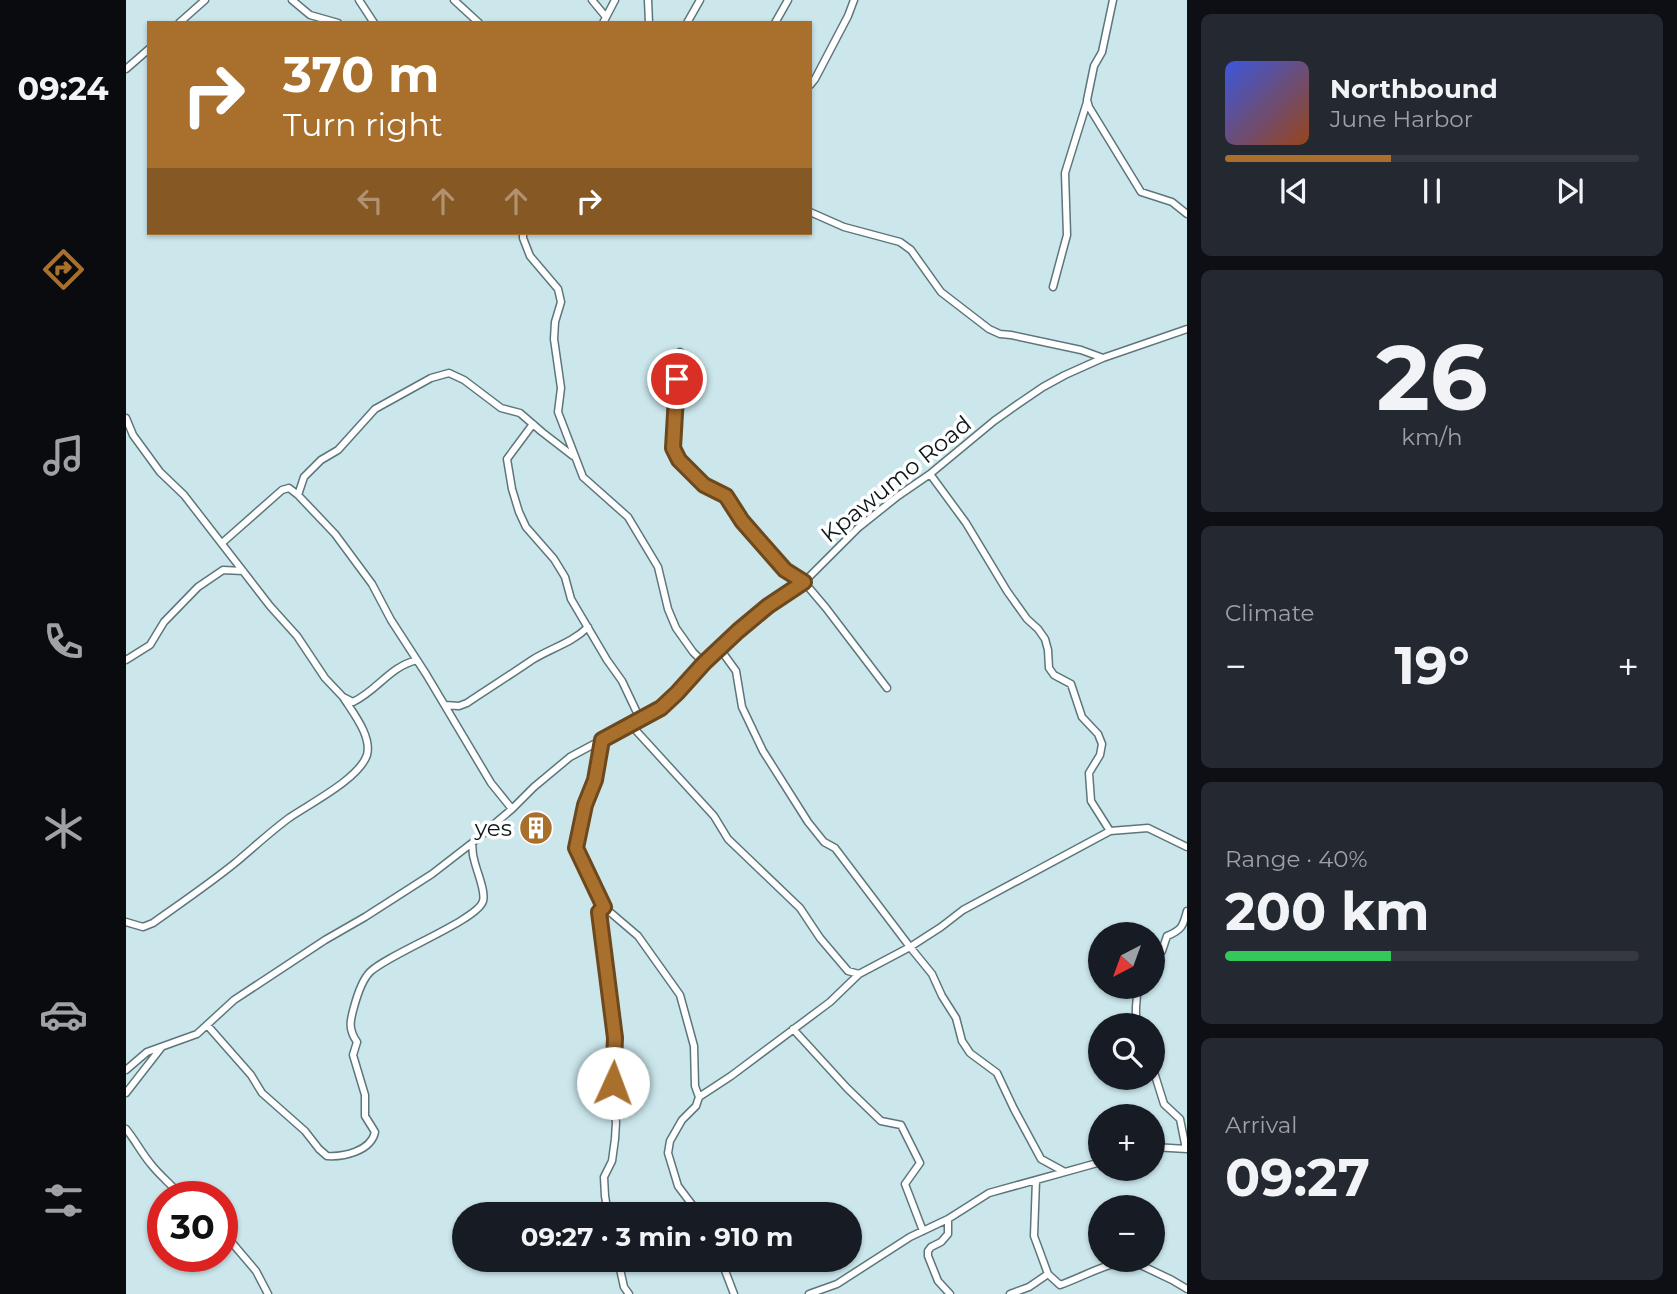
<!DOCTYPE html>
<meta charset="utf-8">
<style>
body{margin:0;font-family:Montserrat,sans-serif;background:#242831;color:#f1f3f6;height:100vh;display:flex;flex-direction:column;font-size:26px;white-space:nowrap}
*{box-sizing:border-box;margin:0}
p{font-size:23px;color:#9ea1a6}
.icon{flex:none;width:38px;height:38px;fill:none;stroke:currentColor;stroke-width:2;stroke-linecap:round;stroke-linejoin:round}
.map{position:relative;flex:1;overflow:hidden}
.details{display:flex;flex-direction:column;gap:14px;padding:14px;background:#0d0f14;width:490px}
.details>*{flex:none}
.banner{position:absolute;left:21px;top:21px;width:665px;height:214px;border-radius:0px;box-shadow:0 2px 5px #0004;background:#a86f2d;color:#fff;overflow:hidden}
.needle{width:46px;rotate:221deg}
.controls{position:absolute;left:962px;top:922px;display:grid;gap:14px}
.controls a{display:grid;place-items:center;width:77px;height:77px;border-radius:50%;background:#171b24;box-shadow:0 2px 5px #0004;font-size:35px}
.speed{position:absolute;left:21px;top:1181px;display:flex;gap:14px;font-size:35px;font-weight:700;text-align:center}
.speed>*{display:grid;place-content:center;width:91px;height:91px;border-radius:50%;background:#171b24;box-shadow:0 2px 5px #0004;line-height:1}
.speed .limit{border:10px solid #d22;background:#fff;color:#111}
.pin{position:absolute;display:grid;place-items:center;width:60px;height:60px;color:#fff;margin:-30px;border:4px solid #fff;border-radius:50%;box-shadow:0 2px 7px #0007}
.me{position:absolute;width:77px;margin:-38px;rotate:2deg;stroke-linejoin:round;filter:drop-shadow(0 0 5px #0008)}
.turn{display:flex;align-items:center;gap:24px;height:147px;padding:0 21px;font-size:32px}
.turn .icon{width:91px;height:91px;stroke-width:2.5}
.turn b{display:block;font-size:49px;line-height:60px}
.lanes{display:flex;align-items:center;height:66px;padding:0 21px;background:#0003;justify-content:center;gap:35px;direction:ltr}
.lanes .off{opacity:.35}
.big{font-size:52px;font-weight:700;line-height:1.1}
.details .widget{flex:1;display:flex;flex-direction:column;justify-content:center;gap:10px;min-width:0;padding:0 24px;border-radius:10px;background:#242831}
.details .dial{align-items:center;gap:0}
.dial b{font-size:91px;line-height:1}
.song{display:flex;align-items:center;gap:21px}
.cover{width:84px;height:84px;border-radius:10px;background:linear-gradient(135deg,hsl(230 70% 55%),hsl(20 70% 35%))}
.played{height:7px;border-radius:4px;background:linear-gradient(90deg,#a86f2d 40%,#363941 40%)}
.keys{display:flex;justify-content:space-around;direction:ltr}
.heat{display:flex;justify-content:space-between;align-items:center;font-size:38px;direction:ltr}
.charge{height:10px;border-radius:5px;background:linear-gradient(90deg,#34c759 40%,#363941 0)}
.trip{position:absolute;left:326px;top:1202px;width:410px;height:70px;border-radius:35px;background:#171b24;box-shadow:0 2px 5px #0004;font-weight:700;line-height:70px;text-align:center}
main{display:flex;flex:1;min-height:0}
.tabs{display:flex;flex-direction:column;width:126px;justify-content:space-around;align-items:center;background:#090b0e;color:#9ea1a6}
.tabs .icon{width:49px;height:49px}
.tabs .selected{color:#a86f2d}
.tabs b{font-size:32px;color:#f1f3f6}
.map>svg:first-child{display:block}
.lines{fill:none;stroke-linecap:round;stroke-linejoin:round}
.minor-casing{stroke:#5d767b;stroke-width:9}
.minor{stroke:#fff;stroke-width:6}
.route-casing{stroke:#6d481d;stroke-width:18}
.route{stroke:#a86f2d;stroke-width:12}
.labels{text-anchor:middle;stroke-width:7;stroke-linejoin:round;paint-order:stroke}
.street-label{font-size:23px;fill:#0d1719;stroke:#fff}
.poi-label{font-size:23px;fill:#0d1719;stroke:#fff;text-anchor:end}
</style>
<main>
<nav class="tabs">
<b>09:24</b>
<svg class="icon selected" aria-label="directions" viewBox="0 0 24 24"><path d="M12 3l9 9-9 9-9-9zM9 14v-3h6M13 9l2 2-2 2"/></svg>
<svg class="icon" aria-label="music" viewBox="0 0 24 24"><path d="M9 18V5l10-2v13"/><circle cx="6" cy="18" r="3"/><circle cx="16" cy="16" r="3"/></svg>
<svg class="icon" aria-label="phone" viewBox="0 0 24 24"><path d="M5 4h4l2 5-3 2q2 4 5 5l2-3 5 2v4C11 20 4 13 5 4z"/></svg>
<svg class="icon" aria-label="climate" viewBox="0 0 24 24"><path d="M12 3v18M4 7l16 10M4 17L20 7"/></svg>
<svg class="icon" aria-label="car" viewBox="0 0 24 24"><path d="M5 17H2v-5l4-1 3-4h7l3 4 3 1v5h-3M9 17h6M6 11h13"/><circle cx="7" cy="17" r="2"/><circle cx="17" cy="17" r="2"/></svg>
<svg class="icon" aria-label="filters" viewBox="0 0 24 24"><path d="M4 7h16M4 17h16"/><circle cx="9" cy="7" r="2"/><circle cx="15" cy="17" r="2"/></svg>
</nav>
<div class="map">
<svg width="1061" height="1294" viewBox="0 0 1061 1294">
<rect width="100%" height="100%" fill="#cbe7ec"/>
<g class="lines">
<g class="minor-casing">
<path id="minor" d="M166,0L184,15L212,23
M233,0L248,23
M328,0L353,23
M466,0L480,17
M522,0L523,23
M987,0L976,52L968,66L961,100L963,107L1015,192L1046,202L1061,214
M53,23L79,0
M477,23L489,0
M561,23L574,0
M649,23L662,0
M0,69L23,49
M684,85L689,79L722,16L728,0
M684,212L718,227L774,242L785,250L815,292L863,329L874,334L885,335L955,350L977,358
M397,233V238L404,256L432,289L435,302L429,322L428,339L435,388L432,412L457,477L502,517L532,567L542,609L550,628L567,652L578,663
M927,287L941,235L939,173L961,102
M554,352L547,448L553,460L578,485L599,496L616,521L659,570L678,582L700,608L761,688
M0,418L7,435L34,472L58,495L144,606L171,636L199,678L217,697L227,702C252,690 263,667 291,660
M407,424L381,459L386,489L393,512L400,527L428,559L439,577L445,599L481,660L496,681L514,719
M804,474L840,523L881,591L901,619L912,629L919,639L922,650L923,668L928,675L945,684L956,717L972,734L976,744L974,755L963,773L965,801L984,831
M172,495L178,477L195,460L212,450L249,409L305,378L323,373L338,380L375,408L394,413L416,432L447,456
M96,543L156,490L163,488L172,495L209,534L246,584L265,620L300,674L365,783L386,809
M594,649L610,671L616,707L637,751L682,822L698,842L709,848L784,947L806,974L816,996L830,1018L836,1041L844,1053L871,1073L888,1109L915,1159L937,1171
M0,660L24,645L38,622L72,587L97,570L117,571
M319,705L333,706L341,703C362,689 384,675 406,660C425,648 446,643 462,627
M504,724L588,816L602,839L674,908L694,938L722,971L733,974
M476,740L469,780L459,805L450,848L478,907L473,912L489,1038L486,1101L490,1122L489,1139L486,1161L478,1177L479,1196L482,1214
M478,907L512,936L554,995L568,1046L569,1086L573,1097L570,1106L556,1120L544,1141L542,1153L552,1186L573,1214
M0,922L17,927L27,923C55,903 83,884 109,863C127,848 144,832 163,818C183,804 233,779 241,755C246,736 227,713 217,697
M1027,961L1036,951L1041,936C1056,930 1057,926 1061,911
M1011,987C1012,1002 1007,1011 1012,1026
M81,1025L125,1075L136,1093L179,1131L193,1149L201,1156C218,1157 245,1151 249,1132L239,1116V1095L227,1055L231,1042C222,1029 224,1021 228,1007C231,996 236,980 244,972C262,954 352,920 357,901C360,891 350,870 348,859C346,854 347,849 346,843
M667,1029L721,1088L755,1121L775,1125L794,1163L779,1184L797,1231
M1027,1069L1038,1104L1054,1119L1060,1149
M0,1070L21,1052L71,1034L108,1000L199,940L239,917L306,874L346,843L386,809L408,787L444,757L535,708L551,693L578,663L612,631L642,606L678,582L732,528L772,496L804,474L868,421L892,404L917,387L939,375L977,358L1061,329
M0,1093L35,1048
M573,1097L605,1076L704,1002L733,974L784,947L815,927L837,910L984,831L1022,828L1061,847
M0,1129C9,1140 15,1152 24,1163C33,1175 46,1185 56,1197
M1027,1147L1061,1149
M910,1180L908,1236L922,1274L934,1285C956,1277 977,1265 1001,1260
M822,1219V1234L815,1242L805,1247L802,1251V1256L812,1281L824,1294
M96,1231L130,1271L142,1294
M492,1260L498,1287L503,1294
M595,1260L608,1294
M1004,1260L1046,1280L1061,1289
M683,1294L711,1284L784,1237L822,1219L863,1193L975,1162
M884,1294L903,1287L922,1274"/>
</g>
<use href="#minor" class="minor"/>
</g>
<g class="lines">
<g class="route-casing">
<path id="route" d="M487,1083L489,1038L473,912L478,907L450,848L459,805L469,780L476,740L535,708L551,693L578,663L612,631L642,606L678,582L659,570L616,521L600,496L578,485L553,460L547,448L551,379"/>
</g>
<use href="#route" class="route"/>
</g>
<defs>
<g id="building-disc" transform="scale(1.75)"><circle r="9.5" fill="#a86f2d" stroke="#fff"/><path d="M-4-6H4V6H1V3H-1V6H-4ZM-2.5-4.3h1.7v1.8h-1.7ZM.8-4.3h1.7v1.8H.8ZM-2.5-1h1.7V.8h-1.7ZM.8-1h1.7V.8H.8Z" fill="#fff"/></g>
</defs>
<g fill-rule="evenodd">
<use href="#building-disc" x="410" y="828"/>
</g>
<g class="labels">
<g class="street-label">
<text transform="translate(770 479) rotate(-39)" y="8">Kpawumo Road</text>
</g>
<g class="poi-label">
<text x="386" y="836">yes</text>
</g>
</g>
</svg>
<div class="controls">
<a><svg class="needle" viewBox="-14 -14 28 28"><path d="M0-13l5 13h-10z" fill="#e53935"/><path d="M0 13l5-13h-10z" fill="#9ea1a6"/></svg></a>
<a><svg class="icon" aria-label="search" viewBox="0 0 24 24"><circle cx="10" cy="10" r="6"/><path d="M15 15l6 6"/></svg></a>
<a>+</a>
<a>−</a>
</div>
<div class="speed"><div class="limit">30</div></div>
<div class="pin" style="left:551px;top:379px;background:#d93025"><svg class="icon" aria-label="arrive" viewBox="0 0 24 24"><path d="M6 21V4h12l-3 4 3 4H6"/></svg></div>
<svg class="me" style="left:487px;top:1083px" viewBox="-20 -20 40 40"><circle r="19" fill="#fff"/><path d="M0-13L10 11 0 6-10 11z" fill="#a86f2d"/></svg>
<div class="trip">09:27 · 3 min · 910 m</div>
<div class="banner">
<div class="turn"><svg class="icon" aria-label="right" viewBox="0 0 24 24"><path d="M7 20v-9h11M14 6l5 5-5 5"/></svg><div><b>370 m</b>Turn right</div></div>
<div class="lanes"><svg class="icon off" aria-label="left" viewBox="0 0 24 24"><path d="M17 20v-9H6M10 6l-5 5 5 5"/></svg><svg class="icon off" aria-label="ahead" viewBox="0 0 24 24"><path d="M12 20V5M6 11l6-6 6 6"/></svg><svg class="icon off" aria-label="ahead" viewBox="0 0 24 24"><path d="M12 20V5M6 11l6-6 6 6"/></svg><svg class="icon" aria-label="right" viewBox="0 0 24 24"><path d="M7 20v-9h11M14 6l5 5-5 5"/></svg></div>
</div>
</div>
<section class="details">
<div class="widget">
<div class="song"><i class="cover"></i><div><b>Northbound</b><p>June Harbor</p></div></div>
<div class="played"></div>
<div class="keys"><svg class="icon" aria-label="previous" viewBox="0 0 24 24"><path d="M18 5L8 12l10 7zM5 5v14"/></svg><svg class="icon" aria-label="pause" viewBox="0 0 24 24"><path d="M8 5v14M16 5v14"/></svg><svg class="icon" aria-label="next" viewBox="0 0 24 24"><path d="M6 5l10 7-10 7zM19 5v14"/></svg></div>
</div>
<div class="widget dial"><b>26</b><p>km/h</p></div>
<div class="widget"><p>Climate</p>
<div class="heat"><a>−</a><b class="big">19°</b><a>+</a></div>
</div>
<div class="widget"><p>Range · 40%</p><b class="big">200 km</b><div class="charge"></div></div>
<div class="widget"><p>Arrival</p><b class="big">09:27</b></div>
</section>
</main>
